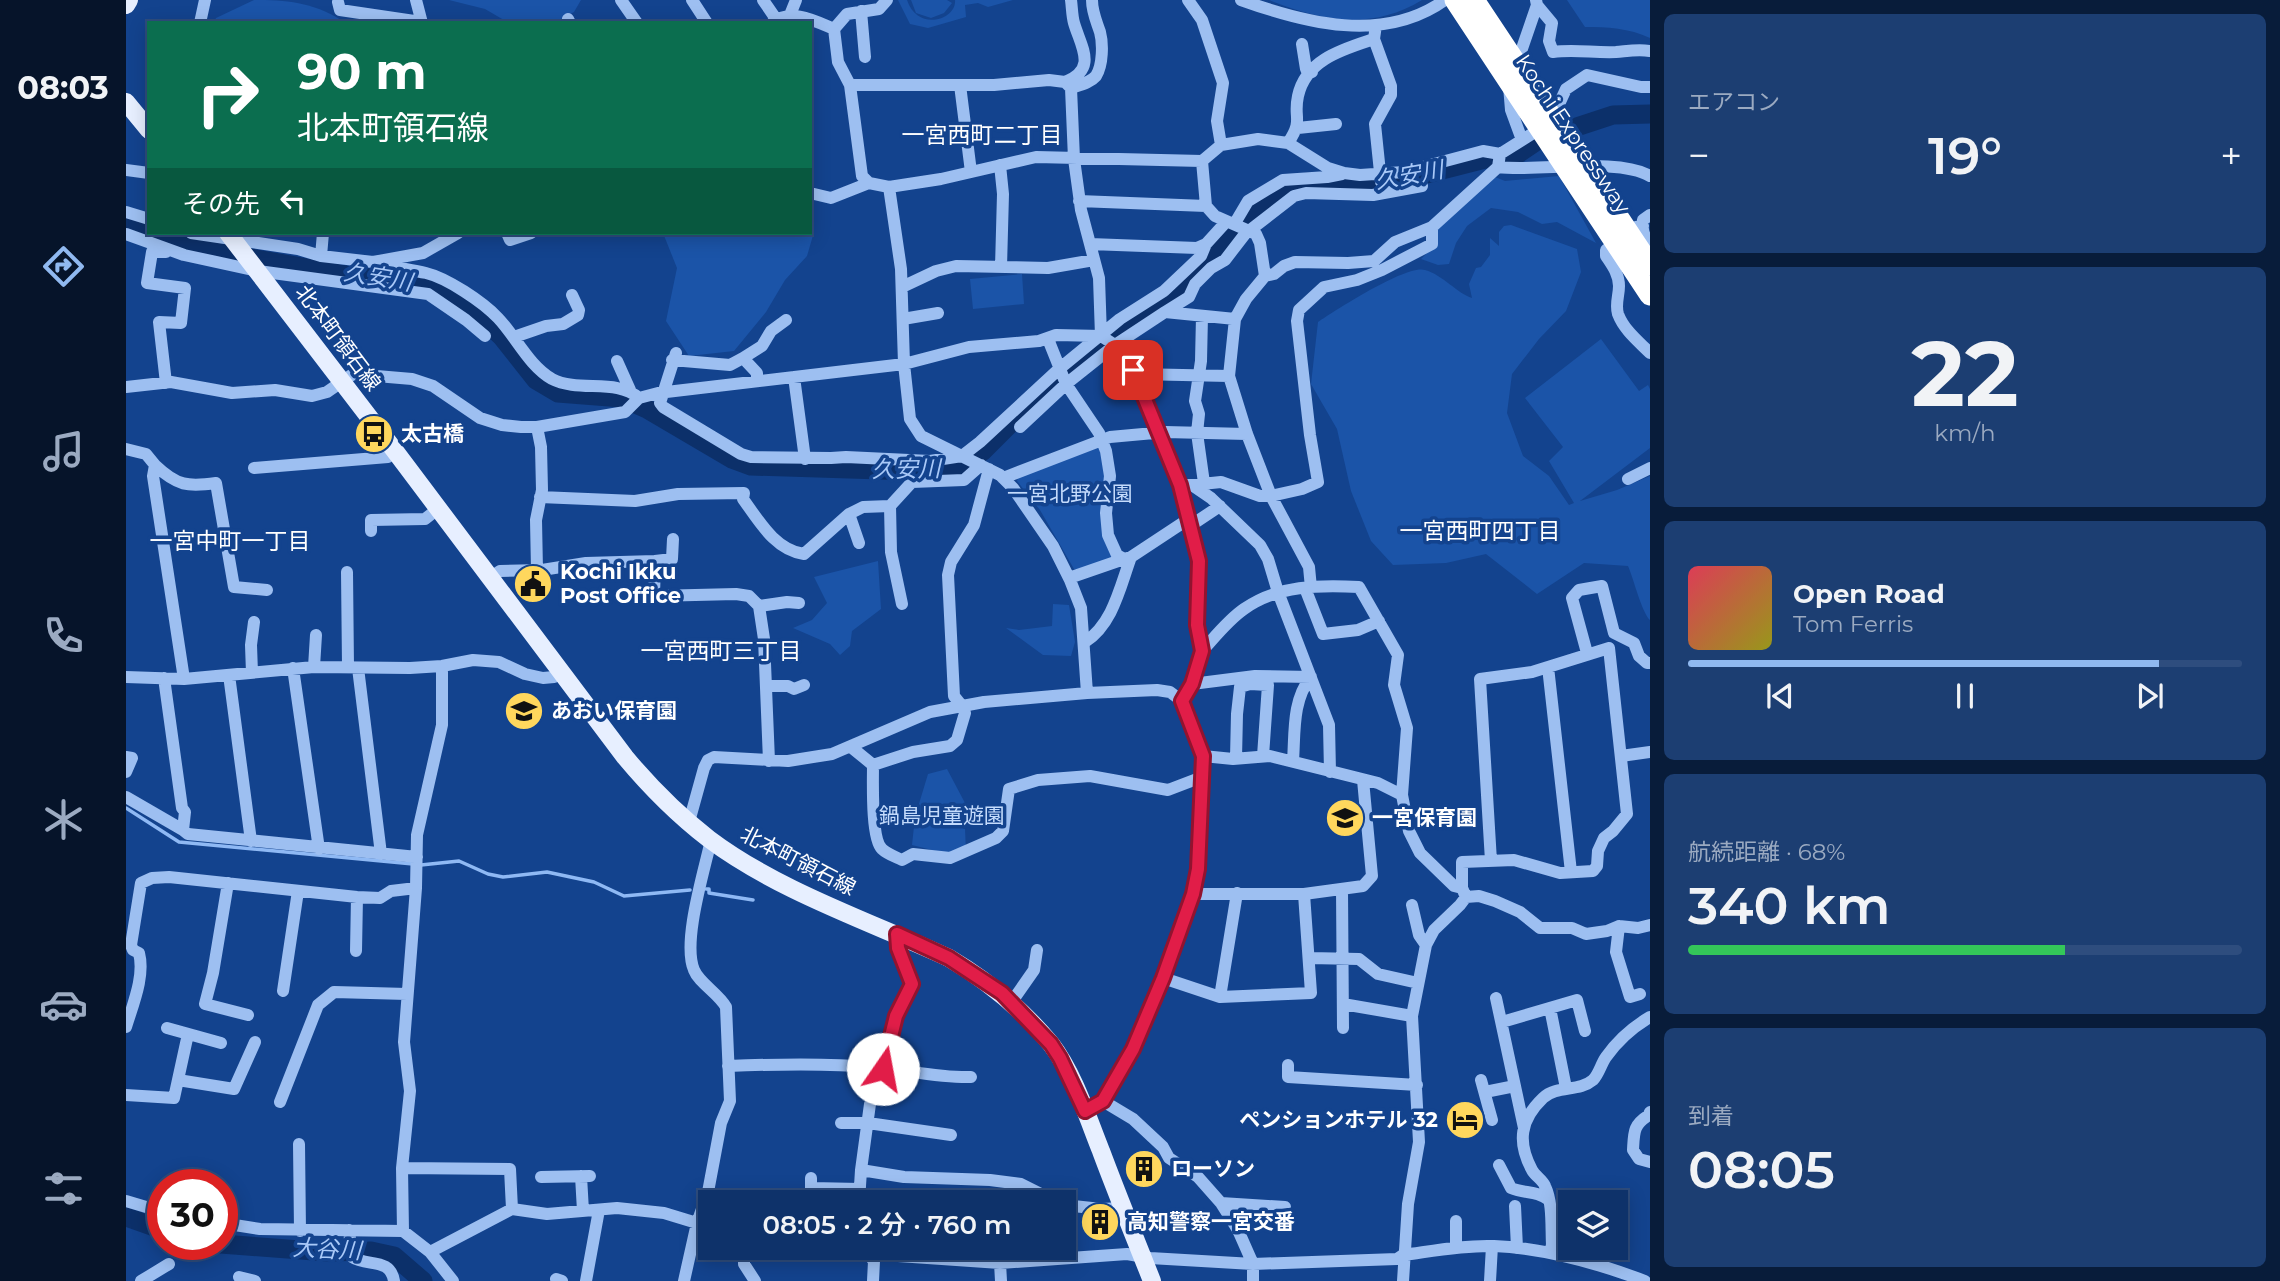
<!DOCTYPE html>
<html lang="ja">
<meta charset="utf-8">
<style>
body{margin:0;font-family:Montserrat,"Noto Sans JP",sans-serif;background:#1c3e72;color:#f1f3f6;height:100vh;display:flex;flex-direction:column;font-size:26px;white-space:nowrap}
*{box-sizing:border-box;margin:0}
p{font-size:23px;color:#9baac1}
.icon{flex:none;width:38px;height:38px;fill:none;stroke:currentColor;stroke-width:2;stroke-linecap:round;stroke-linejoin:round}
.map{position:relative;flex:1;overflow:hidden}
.panel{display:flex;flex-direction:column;gap:14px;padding:14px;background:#081c3a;width:630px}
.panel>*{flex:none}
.banner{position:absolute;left:21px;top:21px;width:665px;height:214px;border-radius:0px;box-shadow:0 4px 18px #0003,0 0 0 2px #2e4d7e;background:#0b6e4f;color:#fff;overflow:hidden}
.fabs{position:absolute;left:1432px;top:1190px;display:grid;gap:14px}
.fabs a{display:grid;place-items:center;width:70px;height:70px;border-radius:0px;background:#0e326a;box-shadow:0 4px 18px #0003,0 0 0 2px #2e4d7e;font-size:35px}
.speed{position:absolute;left:21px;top:1169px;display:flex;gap:14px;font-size:35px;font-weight:700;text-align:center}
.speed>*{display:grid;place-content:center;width:91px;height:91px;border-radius:50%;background:#0e326a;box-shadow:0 4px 18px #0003,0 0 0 2px #2e4d7e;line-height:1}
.speed .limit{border:10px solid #d22;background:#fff;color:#111}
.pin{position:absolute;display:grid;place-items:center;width:60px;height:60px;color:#fff;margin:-30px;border-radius:14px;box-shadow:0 4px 10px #0006}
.me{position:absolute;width:77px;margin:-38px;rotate:12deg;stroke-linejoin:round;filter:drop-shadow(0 0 5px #0008)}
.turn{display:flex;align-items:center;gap:24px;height:147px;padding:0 35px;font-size:32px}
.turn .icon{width:91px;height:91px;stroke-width:2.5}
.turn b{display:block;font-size:49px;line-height:60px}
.then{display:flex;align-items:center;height:66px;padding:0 35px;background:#0003;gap:14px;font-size:26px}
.big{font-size:52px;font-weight:600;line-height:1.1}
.panel .widget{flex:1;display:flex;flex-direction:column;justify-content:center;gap:10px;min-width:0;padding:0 24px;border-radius:10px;background:#1c3e72}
.panel .dial{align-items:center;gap:0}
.dial b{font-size:91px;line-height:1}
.song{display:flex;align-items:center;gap:21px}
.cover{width:84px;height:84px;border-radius:10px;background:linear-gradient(135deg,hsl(350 70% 55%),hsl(60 70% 35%))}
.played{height:7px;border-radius:4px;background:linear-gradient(90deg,#90b9f0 85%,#2e4d7e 85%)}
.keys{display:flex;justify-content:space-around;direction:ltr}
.heat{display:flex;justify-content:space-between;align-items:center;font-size:38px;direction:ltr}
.charge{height:10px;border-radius:5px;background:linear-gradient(90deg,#34c759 68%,#2e4d7e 0)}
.trip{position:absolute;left:572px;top:1190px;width:378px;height:70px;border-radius:0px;background:#0e326a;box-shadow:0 4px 18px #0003,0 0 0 2px #2e4d7e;font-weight:600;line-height:70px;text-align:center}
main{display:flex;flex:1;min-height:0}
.menu{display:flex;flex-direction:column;width:126px;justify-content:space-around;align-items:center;background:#06142a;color:#9baac1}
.menu .icon{width:49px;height:49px}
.menu .active{color:#90b9f0}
.menu b{font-size:32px;color:#f1f3f6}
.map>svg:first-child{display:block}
.green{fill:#1b54a8}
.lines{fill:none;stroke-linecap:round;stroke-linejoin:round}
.stream{stroke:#8fb9f4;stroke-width:3.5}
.river{stroke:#0c306a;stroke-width:19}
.minor{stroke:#9dbff1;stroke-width:12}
.major{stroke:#e7efff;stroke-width:18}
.highway-bridge{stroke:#fff;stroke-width:21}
.route-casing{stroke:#92132f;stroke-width:18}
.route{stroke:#e11d48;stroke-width:12}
.labels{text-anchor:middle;stroke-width:7;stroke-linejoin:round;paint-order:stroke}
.street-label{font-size:21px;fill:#fff;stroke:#13438e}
.poi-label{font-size:21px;font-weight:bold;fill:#fff;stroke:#13438e;text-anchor:start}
.park-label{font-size:21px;fill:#c4dbfc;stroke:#13438e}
.neighbourhood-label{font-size:23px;fill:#fff;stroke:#13438e}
.water-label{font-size:23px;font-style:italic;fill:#a9c9f8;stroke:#13438e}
</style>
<main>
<nav class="menu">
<b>08:03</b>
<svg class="icon active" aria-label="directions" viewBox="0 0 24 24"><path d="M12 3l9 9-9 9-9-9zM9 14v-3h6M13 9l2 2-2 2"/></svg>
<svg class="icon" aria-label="music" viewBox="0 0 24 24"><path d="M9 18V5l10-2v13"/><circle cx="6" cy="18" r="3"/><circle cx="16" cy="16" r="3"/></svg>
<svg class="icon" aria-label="phone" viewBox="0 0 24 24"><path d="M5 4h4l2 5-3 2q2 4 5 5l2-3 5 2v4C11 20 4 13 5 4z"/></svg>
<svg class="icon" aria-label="climate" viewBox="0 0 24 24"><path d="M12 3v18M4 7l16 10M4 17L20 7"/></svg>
<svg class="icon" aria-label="car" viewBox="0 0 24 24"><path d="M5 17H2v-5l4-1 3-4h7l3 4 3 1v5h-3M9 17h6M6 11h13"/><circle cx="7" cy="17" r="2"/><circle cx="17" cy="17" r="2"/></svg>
<svg class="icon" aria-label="filters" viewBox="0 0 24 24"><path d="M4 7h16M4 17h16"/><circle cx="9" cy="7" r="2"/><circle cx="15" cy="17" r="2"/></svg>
</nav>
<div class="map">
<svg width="1524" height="1281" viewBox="0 0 1524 1281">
<rect width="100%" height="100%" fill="#13438e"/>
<path class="green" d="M128,0C159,0 187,2 215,20V23H88L90,18Z
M323,0H455L448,12L429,23H383L359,9Z
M772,0H781C792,33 831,19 829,0H887L862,7L852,3L839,5L840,17L802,28L784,24Z
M785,0H821L826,3L818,13L805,18L790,13Z
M1143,0H1296C1245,31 1196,21 1143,0Z
M1441,0H1524V38C1503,28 1481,27 1459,27Z
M1433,176L1470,243L1431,222L1416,224L1392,212L1365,208L1341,226L1330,243L1323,264L1312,265L1295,259L1309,245L1310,227L1369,177L1379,181Z
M684,201H688V232L681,256L659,280L640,312L608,351L563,356L540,321L551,268L537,233H684Z
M1385,225L1451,249L1455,272L1440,311L1413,339L1386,374L1381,413L1397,456L1423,476L1443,505L1448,503L1423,461L1437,447L1399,398L1475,339L1513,391L1522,385L1524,389V448L1454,501L1491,490L1524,476V620C1516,613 1508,580 1502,566L1458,563L1411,594L1360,554L1320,563L1267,565L1245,541L1225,491L1211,429L1185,384L1192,322C1210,310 1281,264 1299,270C1317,275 1332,294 1346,298L1343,284L1350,268L1355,267L1364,255V238L1373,246V232L1378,226Z
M896,274L898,304L847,309L844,279Z
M970,446L975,448L987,554L985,560L953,570L948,569L914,510L891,481L892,477Z
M752,561L755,609L726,631L724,646L714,655L704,644L667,628L686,620L701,603L688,577Z
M927,604L943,605L949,642L945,656L917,655L880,628L893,630L926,626Z
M821,769L839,803L855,807L851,819L839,828L840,853H818L786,845L789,817L802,774Z"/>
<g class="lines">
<path class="stream" d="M0,808L53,842L287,864
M295,865L333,861L362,874L377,877L421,872L468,882L498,896L564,890
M580,889H583V893L627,900"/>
<path class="river" d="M0,225L23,232
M25,233L91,252L226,276L308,286L361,323L376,337L410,380L432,393L496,398L521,409L606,459L625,466L819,472L830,469L857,451L927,381L993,329L1035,301L1091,253L1130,208L1147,194L1162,186L1181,182L1240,185L1265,183L1363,158H1386L1414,139L1487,115L1524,114
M0,1217L37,1230
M95,1244L201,1252L245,1251L268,1256L297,1281"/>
<path class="minor" d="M290,0L296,23
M495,0L511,23
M566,0L581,23
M637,0L650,19
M1062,0L1076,20L1097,83L1091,121L1095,145
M1115,0C1179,23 1258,44 1319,0
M212,2L214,10L295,22
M1411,5L1426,23L1423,41L1427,52C1448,49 1468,53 1490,52C1502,51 1512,49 1524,51
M735,11L739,57
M664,15L670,0
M442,19L444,23
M74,23L79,0
M646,23C665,8 689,21 708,29L712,62L724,85L736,176L743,183L763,187L815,179L910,157L1076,161
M708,29L721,14L753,9L761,0
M1248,39L1265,86V95L1249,124L1255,182
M1176,44L1180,69L1186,72
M1390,66L1411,5L1410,0
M939,82C972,69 955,47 948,23C946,16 946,7 945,0
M724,85H868L923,80L939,82L945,88L948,159L955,210L973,278L975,336
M834,85L845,172
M1383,86L1385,110L1396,140
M945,88C954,85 964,83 970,76C977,65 977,43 974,32C970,20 966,12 966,0
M1172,128L1210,124
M1162,143C1178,119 1167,119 1172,96C1180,59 1218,49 1248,39L1250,25
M874,165L877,194L875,267
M1372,167C1412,172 1492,157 1524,176
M0,170L23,173
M763,187L775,269L778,364L784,419L795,436L874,475L887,488L927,546L944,580L955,608L961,693
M684,193L705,198L743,183
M953,201L1080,206
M0,212L23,219
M1524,215L1517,220C1516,229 1517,236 1524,242
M1109,223L1122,201L1157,180L1201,177L1216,174
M1517,226L1510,227L1480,250V256C1486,265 1493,274 1493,286C1493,296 1489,304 1492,314C1498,330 1512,341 1524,353
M1306,227V244L1256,270L1231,280L1198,287L1173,310L1171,321L1184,435L1192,482L1176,489L1145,496L1121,434L1103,376L1109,319L1120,299L1139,276L1134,243L1130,234L1089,216L1080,206L1076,161L1095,145L1132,139L1162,143L1202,168L1218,173L1234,175L1278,172L1357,151L1374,154L1409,132L1434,102L1440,89L1461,75L1515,87H1524
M65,233L172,249L195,256L247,262L297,253L332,233
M381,233L384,240L405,233
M0,234L58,255L132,271L302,294L340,320L359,336
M964,244L1071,248L1080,244
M40,252H26L21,283L59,288L55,323L33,322L40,383
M195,256L197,233
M247,262C264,267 282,269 300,273C321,278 357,302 372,318C390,337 403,366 426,379C453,393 490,378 513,398
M1139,276L1148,274L1158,266L1169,262L1222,263L1248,261L1269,242L1306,227L1372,167L1374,154
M776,287L810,271L830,266L922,268L968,260
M1039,312L1063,297L1069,284L1085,268L1099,260L1119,234L1168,196L1180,193L1247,195L1296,186
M1076,316L1075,361L1069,401L1073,414L1071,433L1078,483
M777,319L812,313
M388,337L420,326L437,324L452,315L453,310L446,295
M922,339L940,384L973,433L980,451L984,476L980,513L982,535L991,555L998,559L1005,557L1055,524L1070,522L1094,506
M550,353L534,403L537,407L615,454L625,457L705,458L720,457L804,461L836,456L854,442L933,369L994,319L1038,291L1075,256L1080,244L1100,222
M546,360L604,365L617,358
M491,361L504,390
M1010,374L1103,376
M668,377L679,459
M631,380V373L617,358L636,346L645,331L660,320
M0,387L45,382L106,393L149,390L186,396L201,392L227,374L286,379L307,386L354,418L376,425L395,427H411L499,412L513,398L532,393L778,364L843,347L913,341L930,335L975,336L989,345L1010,374L1029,426L1054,485L1070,543L1073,577L1071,625L1076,651L1066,684L1056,701
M411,427L415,447L416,490L410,520L411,570
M894,427L940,384L989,345L1039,312L1109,319
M0,449L20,454L29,465L27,476L58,679
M29,465C51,486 62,487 90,483L108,587L141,590
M128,468L262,457L269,451
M877,478L984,437L1039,432L1121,434
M1502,479L1524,468
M1054,485H1066L1085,498L1134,545L1142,559L1152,592L1203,725L1204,772
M1066,485L1095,482L1134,496H1145L1183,567L1185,588
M414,497L509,501L552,494L618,493L617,499C633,521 649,550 678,554L723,514L737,507L764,506L786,482L838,480L855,465
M764,506L765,552L776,604
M723,514L733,543
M245,531V520L299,519L313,508
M529,561L546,559L547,539
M221,572L222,667
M365,577L374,571L416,570L460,563L529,561L528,596L610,594L623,596L633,606L638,639L643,761
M943,578L998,559
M1179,588L1197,634L1232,630L1253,621
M633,606L661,602L673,603
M959,642C987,624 994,587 1005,557
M1076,651C1089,637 1102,620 1118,609C1152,585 1193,585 1233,587L1272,655L1268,685L1281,728L1276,795L1283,831L1294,853L1328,886L1336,888
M1461,653L1446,598L1453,590L1476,586L1488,633L1508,643L1513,656L1521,663H1524
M188,667L190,635
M1422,667L1445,872
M167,668L193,849
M232,668L255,854
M126,673L125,645L128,622
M103,675L125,841
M0,677L58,679L188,667L284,668L316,666L347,660L373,662L399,674L417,678L428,677L437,673
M38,678L56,808L59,812L57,830L62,834L291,857
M1066,684L1129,676L1185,677
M640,686H662L668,689L678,685
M725,747L747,765C747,781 745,839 756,849C761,854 770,857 776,860L787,854L824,858L870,838L877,831L883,789L912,780L964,776L1042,790L1076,777
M1077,756L1107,759L1144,756L1252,783L1276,795
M1495,756L1524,752
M0,757L6,758L0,772
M1110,758L1111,714L1114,687L1124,684L1142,685L1137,756
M1167,761C1169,733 1166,700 1185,677
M747,765L787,752L824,746L831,740L839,713L836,706L828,696L822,575L825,562L848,525L863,469
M0,797L57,830
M563,822L578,768L582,760L588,757L662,761L706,754L804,712L858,702L961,693L1031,690L1044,692L1056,701L1077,756L1072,869L1067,894L1037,978L1007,1049L977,1101L959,1111
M102,883L87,973L79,1004L122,1015
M1216,889L1217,1028
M1067,894H1178L1237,886L1246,876L1237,780
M1340,897L1353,896L1369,901L1394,912L1414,928H1446L1460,934L1481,931L1493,926L1512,928L1524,925
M1286,905L1293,935L1300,945
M1493,926L1490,952L1504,997L1514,994
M230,951L231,897
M1183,958L1233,959L1252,974L1292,983
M1037,978L1094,997L1185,993L1178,894
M157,991L172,891
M1094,997L1111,893
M1370,998L1398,1128
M885,1003L908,970L911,950
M1217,1004L1286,1016
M1424,1008L1440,1088
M1376,1022L1451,1000L1459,1031
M0,1027C7,1004 19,976 13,953L7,950L5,945L15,883L26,878L43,877L231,897L254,898L265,891L290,888L291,835L316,725V666
M41,1028L95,1043
M1162,1065V1077L1291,1085
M602,1066C651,1064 700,1063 748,1067C781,1070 813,1078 845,1077
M52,1080L108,1089L129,1042
M1355,1080L1366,1120
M1359,1092L1389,1086
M0,1095L48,1098L62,1034
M977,1101L1007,1119L1037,1147L1043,1158L1072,1177L1095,1203L1112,1230L1127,1264V1281
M154,1102L192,1005L208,992L281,994
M1524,1112L1523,1115C1507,1125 1508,1132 1507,1150L1513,1159L1524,1162
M715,1123H742L825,1135
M173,1144L174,1231
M1373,1165L1385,1188C1399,1194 1410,1190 1423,1200
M276,1168L384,1169L386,1209
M735,1170L778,1177L864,1180L895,1184L931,1202
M455,1176L457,1211
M415,1177L464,1176
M685,1178V1188L734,1189
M0,1201L37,1212
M733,1202L735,1170L744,1104L753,1087L762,1041L770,1016L786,984L772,948L770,934
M1095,1203L1159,1207
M938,1205L975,1209L997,1208
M1389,1206L1391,1248
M96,1223L134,1229L277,1231L304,1252L327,1281
M223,1230L226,1257C241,1267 264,1257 268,1281
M277,1231L276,1168L284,1091L278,1042L290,888
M618,1248V1264L629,1281
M737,1248L748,1261L747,1281
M1330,1248V1221
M304,1252L386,1209L421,1214L491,1208L538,1213L584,1227
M1424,1252L1426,1245C1425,1227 1427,1203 1419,1186C1417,1180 1409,1176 1406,1170C1391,1142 1394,1120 1417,1098C1431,1085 1453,1092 1467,1080C1473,1074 1475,1064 1480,1057C1492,1040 1507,1027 1524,1017
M743,1254L874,1263L1001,1254L1024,1258L1127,1264L1271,1259L1277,1255C1307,1251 1338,1245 1368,1246C1420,1248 1471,1263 1519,1281
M874,1263L875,1281
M113,1277L129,1281
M430,1279L436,1281
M15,1281L43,1264
M460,1281L473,1210
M558,1281L571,1223L582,1192L595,1123L604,1101L600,1007C592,993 573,983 568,970C556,942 578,872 585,840
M1277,1281L1282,1204L1293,1142L1286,1016L1300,945L1308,930L1334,905L1340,897L1336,888V862L1388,860L1434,873L1467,871L1471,866L1472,851L1478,838L1487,831L1501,814L1483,648L1406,672L1354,679L1365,861
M1364,1281L1366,1246"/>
<path class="major" d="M0,5L3,0
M0,102L23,130
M102,233L269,451L499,757C524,787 552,815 583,839C652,891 745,922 823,958C862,981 896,1009 925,1044C948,1074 961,1116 975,1151C991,1194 1009,1238 1026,1281"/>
<path class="highway-bridge" d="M1329,0L1524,295
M1348,0L1524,265"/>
</g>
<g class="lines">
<g class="route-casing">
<path id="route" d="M757,1069L770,1016L786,984L772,948L771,934L823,958L876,993L925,1044L934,1058L959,1111L977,1101L1007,1049L1037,978L1067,894L1072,869L1077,756L1056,701L1066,684L1076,651L1071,625L1073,561L1054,485L1007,370"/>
</g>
<use href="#route" class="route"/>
</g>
<defs>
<g id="bus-disc" transform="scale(2.0125)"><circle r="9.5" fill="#ffd75d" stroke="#13438e"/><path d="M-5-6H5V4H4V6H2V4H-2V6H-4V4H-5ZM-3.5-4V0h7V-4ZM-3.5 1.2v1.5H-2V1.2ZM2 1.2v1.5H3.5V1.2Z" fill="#111"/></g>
<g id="civic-disc" transform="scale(2.0125)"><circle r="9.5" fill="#ffd75d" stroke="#13438e"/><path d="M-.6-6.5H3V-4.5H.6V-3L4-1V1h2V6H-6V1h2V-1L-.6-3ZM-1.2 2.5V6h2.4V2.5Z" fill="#111"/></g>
<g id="school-disc" transform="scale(2.0125)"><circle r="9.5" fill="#ffd75d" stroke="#13438e"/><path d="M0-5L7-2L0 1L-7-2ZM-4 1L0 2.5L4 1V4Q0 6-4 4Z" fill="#111"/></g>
<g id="hotel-disc" transform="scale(2.0125)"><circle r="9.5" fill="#ffd75d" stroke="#13438e"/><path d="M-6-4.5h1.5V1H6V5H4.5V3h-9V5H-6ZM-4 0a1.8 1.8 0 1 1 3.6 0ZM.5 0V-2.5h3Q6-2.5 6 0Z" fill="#111"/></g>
<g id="building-disc" transform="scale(2.0125)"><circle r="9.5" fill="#ffd75d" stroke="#13438e"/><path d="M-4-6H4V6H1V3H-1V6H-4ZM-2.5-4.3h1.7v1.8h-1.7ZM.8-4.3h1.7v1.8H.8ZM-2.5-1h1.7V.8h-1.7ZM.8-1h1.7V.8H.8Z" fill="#111"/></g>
</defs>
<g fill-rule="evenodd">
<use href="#bus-disc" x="248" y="434"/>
<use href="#civic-disc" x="407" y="584"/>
<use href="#school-disc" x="398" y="711"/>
<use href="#school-disc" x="1219" y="818"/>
<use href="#hotel-disc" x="1339" y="1120"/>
<use href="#building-disc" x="1018" y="1169"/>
<use href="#building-disc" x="974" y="1222"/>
</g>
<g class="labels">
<g class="street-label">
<text transform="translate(1447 134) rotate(56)" y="7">Kochi Expressway</text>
<text transform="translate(212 338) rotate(53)" y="7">北本町領石線</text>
<text transform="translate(672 861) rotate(27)" y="7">北本町領石線</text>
</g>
<g class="poi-label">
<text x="275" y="441">太古橋</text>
<text x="434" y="579">Kochi Ikku<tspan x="434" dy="24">Post Office</tspan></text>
<text x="425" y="718">あおい保育園</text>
<text x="1246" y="825">一宮保育園</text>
<text x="1312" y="1127" text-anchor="end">ペンションホテル 32</text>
<text x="1045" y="1176">ローソン</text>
<text x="1001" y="1229">高知警察一宮交番</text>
</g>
<g class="park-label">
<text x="944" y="501">一宮北野公園</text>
<text x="816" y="823">鍋島児童遊園</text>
</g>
<g class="neighbourhood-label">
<text x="856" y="143">一宮西町二丁目</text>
<text x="1354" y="539">一宮西町四丁目</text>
<text x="104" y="549">一宮中町一丁目</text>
<text x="595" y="659">一宮西町三丁目</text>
</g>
<g class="water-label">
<text transform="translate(1283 175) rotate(-10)" y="8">久安川</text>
<text transform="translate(252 277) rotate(9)" y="8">久安川</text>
<text transform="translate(780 469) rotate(-1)" y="8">久安川</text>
<text transform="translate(201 1249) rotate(3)" y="8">大谷川</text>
</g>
</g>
</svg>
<div class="fabs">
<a><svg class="icon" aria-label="layers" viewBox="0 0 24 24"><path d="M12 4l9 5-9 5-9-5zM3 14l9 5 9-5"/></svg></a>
</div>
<div class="speed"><div class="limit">30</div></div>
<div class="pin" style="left:1007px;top:370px;background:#d93025"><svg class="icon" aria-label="arrive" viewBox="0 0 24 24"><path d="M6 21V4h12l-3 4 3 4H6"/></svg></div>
<svg class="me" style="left:757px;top:1069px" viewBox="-20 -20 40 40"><circle r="19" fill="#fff"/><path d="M0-13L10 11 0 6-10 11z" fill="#e11d48"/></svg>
<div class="trip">08:05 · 2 分 · 760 m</div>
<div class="banner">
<div class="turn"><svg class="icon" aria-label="right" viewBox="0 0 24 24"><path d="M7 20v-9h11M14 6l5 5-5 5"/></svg><div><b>90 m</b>北本町領石線</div></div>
<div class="then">その先<svg class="icon" aria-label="left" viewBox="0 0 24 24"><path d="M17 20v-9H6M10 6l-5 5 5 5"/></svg></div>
</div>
</div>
<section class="panel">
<div class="widget"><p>エアコン</p>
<div class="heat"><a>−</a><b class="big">19°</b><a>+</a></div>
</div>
<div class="widget dial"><b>22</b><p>km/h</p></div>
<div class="widget">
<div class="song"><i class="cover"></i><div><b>Open Road</b><p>Tom Ferris</p></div></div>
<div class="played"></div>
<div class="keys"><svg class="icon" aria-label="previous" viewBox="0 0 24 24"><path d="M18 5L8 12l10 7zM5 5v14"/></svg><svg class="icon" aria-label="pause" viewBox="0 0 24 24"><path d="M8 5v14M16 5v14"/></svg><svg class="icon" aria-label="next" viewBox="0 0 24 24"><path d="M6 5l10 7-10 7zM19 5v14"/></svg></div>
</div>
<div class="widget"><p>航続距離 · 68%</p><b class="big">340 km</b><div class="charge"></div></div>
<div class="widget"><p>到着</p><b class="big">08:05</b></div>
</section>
</main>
